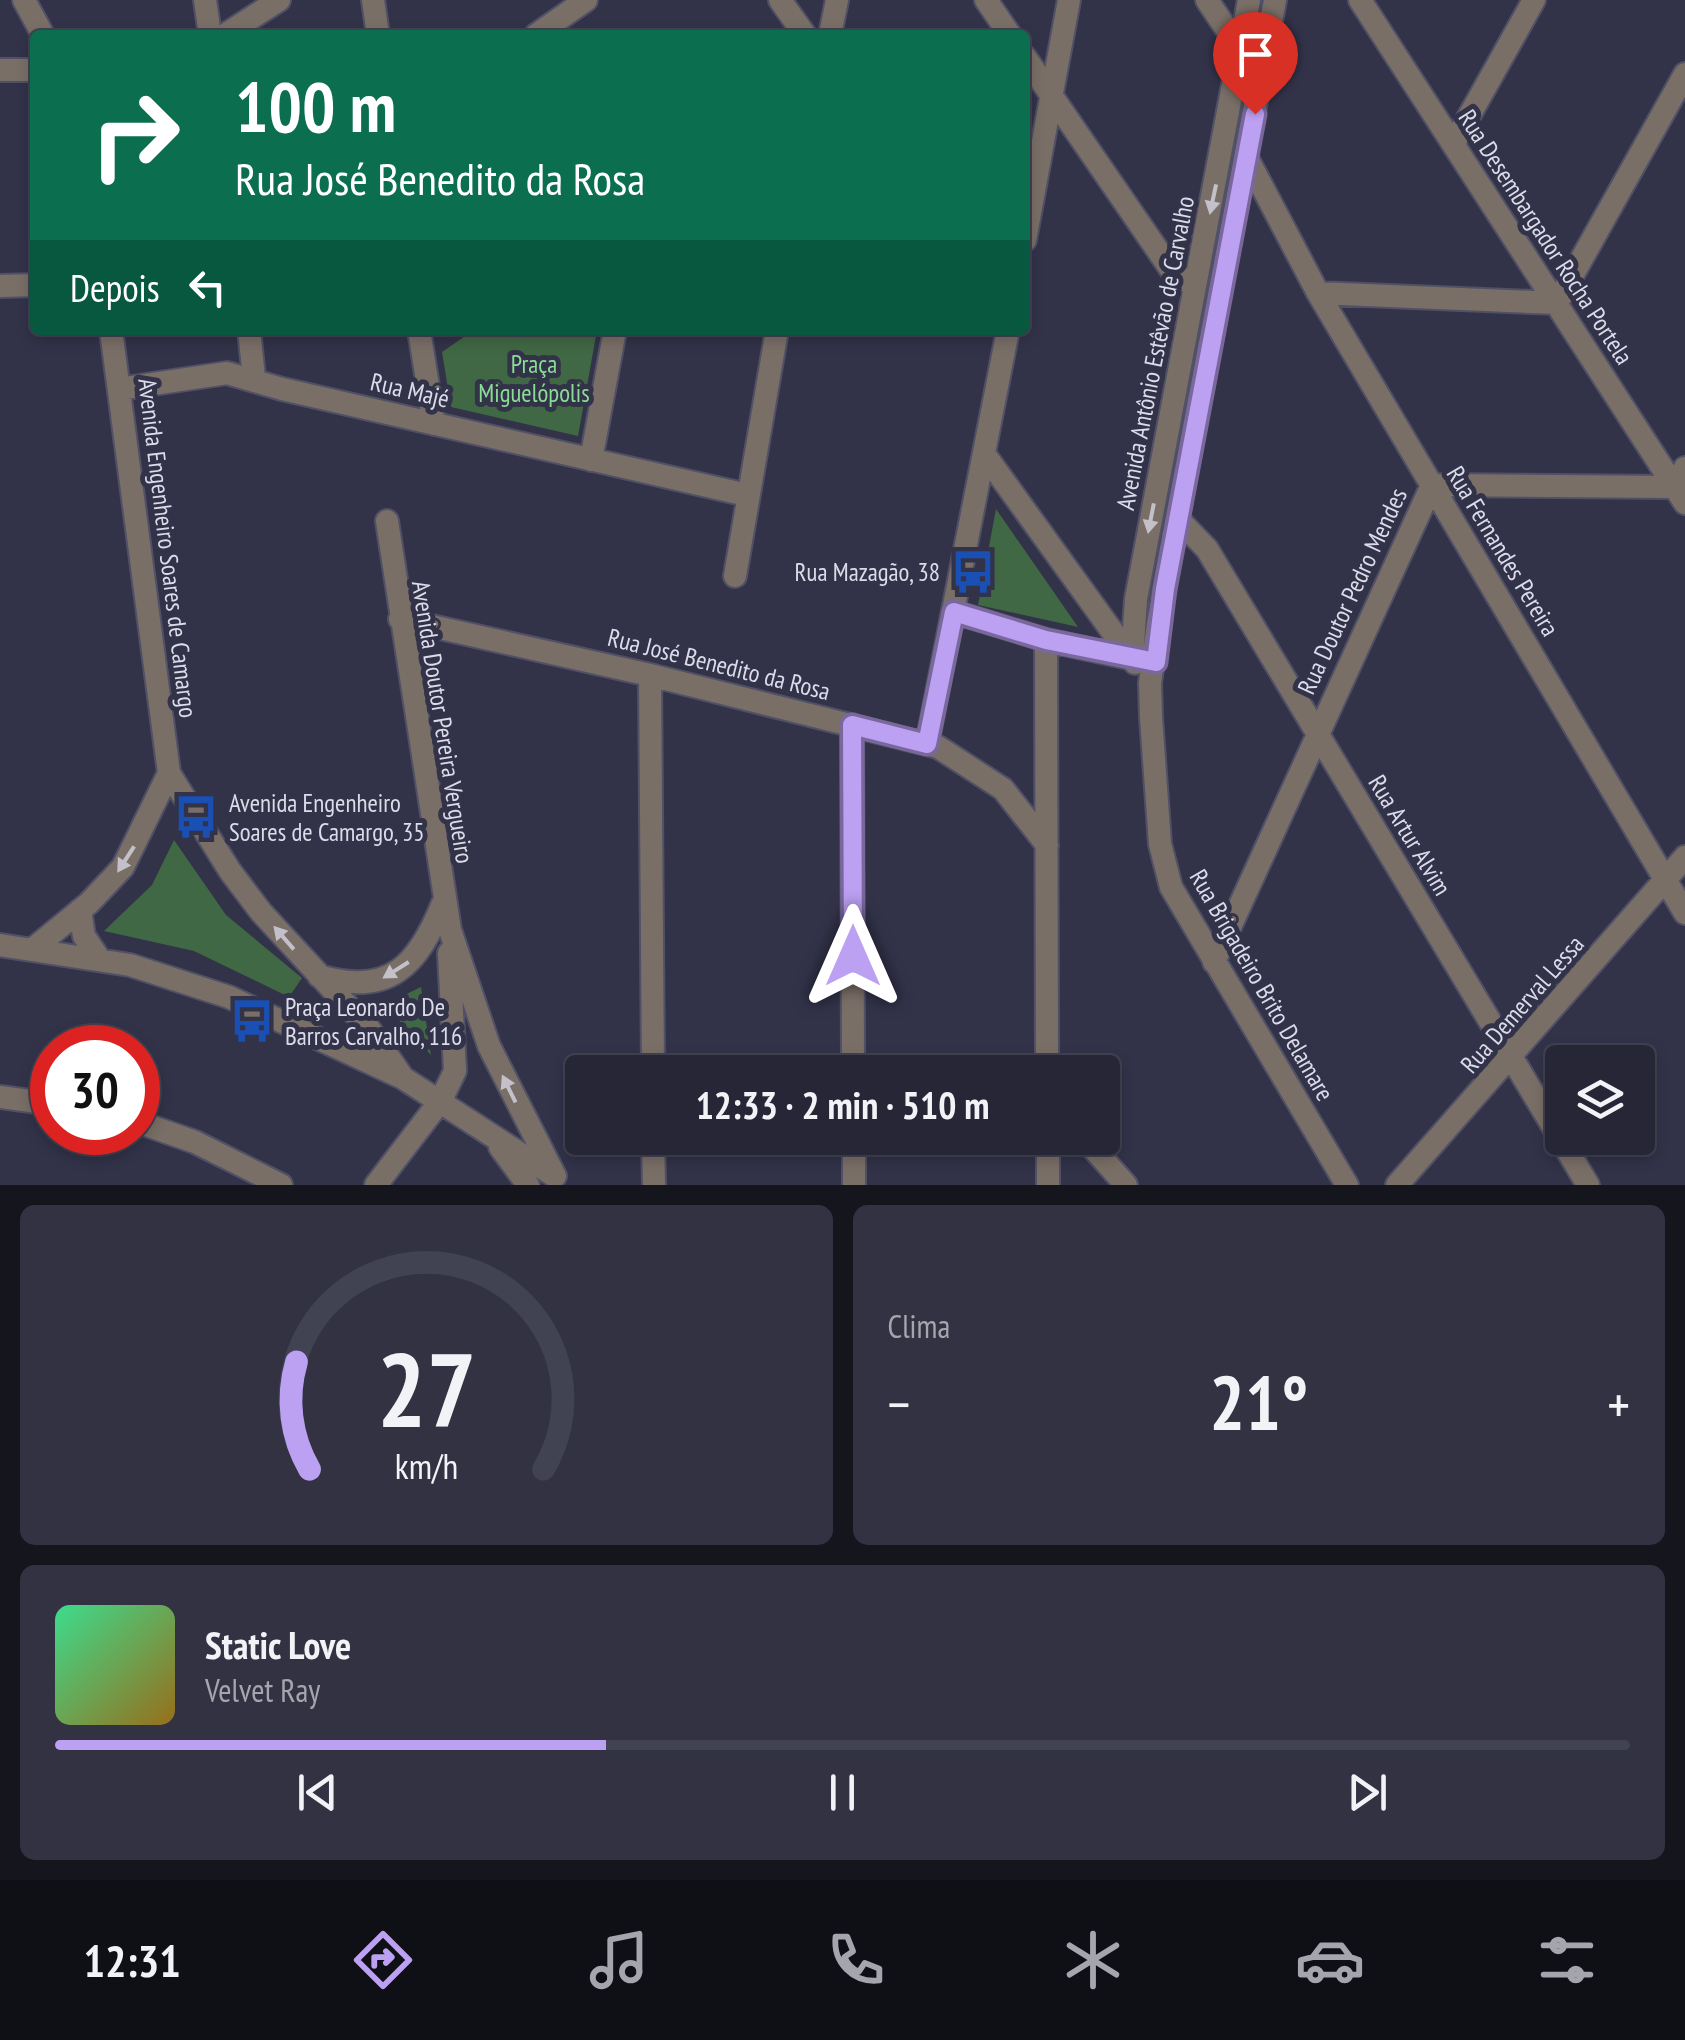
<!DOCTYPE html>
<html lang="pt">
<meta charset="utf-8">
<style>
body{margin:0;font-family:"PT Sans Narrow",sans-serif;background:#323242;color:#f1f3f6;height:100vh;display:flex;flex-direction:column;font-size:38px;white-space:nowrap}
*{box-sizing:border-box;margin:0}
p{font-size:32px;color:#a4a5ad}
.icon{flex:none;width:55px;height:55px;fill:none;stroke:currentColor;stroke-width:2;stroke-linecap:round;stroke-linejoin:round}
.map{position:relative;height:1185px;overflow:hidden}
.drawer{display:flex;flex-direction:column;gap:20px;padding:20px;background:#15151e;flex:1}
.drawer>*{flex:none}
.guide{position:absolute;left:30px;top:30px;width:1000px;height:305px;border-radius:10px;box-shadow:0 5px 15px #0003,0 0 0 2px #424352;background:#0b6e4f;color:#fff;overflow:hidden}
.tools{position:absolute;left:1545px;top:1045px;display:grid;gap:20px}
.tools a{display:grid;place-items:center;width:110px;height:110px;border-radius:10px;background:#262637;box-shadow:0 5px 15px #0003,0 0 0 2px #424352;font-size:50px}
.speed{position:absolute;left:30px;top:1025px;display:flex;gap:20px;font-size:50px;font-weight:700;text-align:center}
.speed>*{display:grid;place-content:center;width:130px;height:130px;border-radius:50%;background:#262637;box-shadow:0 5px 15px #0003,0 0 0 2px #424352;line-height:1}
.speed .limit{border:15px solid #d22;background:#fff;color:#111}
.pin{position:absolute;display:grid;place-items:center;width:85px;height:85px;color:#fff;margin:-102px -42px;border-radius:50% 50% 50% 0;rotate:-45deg;box-shadow:0 0 10px #0007}
.pin .icon{rotate:45deg}
.me{position:absolute;width:110px;margin:-55px;rotate:0deg;stroke-linejoin:round;filter:drop-shadow(0 0 8px #0008)}
.turn{display:flex;align-items:center;gap:35px;height:210px;padding:0 40px;font-size:45px}
.turn .icon{width:130px;height:130px;stroke-width:2.5}
.turn b{display:block;font-size:70px;line-height:85px}
.then{display:flex;align-items:center;height:95px;padding:0 40px;background:#0003;gap:20px;font-size:38px}
.big{font-size:75px;font-weight:800;line-height:1.1}
.drawer .widget{flex:1;display:flex;flex-direction:column;justify-content:center;gap:15px;min-width:0;padding:0 35px;border-radius:15px;background:#323242}
.drawer .dial{align-items:center;gap:0}
.dial svg{height:260px;overflow:visible;fill:none;stroke:#424352;stroke-width:7;stroke-linecap:round;text-anchor:middle}
.dial text{fill:#f1f3f6;stroke:none}
.song{display:flex;align-items:center;gap:30px}
.cover{width:120px;height:120px;border-radius:15px;background:linear-gradient(135deg,hsl(150 70% 55%),hsl(40 70% 35%))}
.played{height:10px;border-radius:5px;background:linear-gradient(90deg,#bca0f2 35%,#424352 35%)}
.keys{display:flex;justify-content:space-around;direction:ltr}
.heat{display:flex;justify-content:space-between;align-items:center;font-size:55px;direction:ltr}
.drawer .tiles{flex:1;display:grid;gap:20px;grid-template-columns:1fr 1fr}
.widget:last-child{grid-column:span 2}
.trip{position:absolute;left:565px;top:1055px;width:555px;height:100px;border-radius:10px;background:#262637;box-shadow:0 5px 15px #0003,0 0 0 2px #424352;font-weight:800;line-height:100px;text-align:center}
.tabs{display:flex;height:160px;justify-content:space-around;align-items:center;background:#0f0f16;color:#a4a5ad}
.tabs .icon{width:70px;height:70px}
.tabs .on{color:#bca0f2}
.tabs b{font-size:45px;color:#f1f3f6}
.map>svg:first-child{display:block}
.green{fill:#406844}
.lines{fill:none;stroke-linecap:round;stroke-linejoin:round}
.minor-casing{stroke:#505066;stroke-width:26}
.minor{stroke:#7a6f67;stroke-width:22}
.oneway{fill:#c3c0c9}
.route-casing{stroke:#7a689d;stroke-width:25}
.route{stroke:#bca0f2;stroke-width:18}
.labels{text-anchor:middle;stroke-width:10;stroke-linejoin:round;paint-order:stroke}
.street-label{font-size:25px;fill:#dbdbea;stroke:#323249}
.park-label{font-size:25px;fill:#8adb93;stroke:#323249}
.poi-label{font-size:25px;fill:#dbdbea;stroke:#323249;text-anchor:start}
</style>
<div class="map">
<svg width="1685" height="1185" viewBox="0 0 1685 1185">
<rect width="100%" height="100%" fill="#323249"/>
<path class="green" d="M474,330H597L578,436L451,407L442,352Z
M996,509L1078,627L978,605Z
M174,840L226,915L302,978L289,997L194,951L104,931L152,885Z
M421,987L431,1055L384,1005Z"/>
<g class="lines">
<g class="minor-casing">
<path id="minor" d="M24,0L43,35
M205,0L210,35
M373,0L378,35
M780,0L805,35
M986,0L1010,35
M1207,0L1240,49
M1275,0L1158,624L1150,683L1151,717L1160,844L1171,887L1347,1185
M1360,0L1685,503
M225,35L279,0
M536,35L586,0
M830,35L837,0
M1025,57L1174,274L1195,286
M0,70H35
M1454,143L1534,0
M1246,156L1318,293L1685,913
M1025,240L1069,0
M0,286L35,285
M1318,293L1557,303L1685,74
M111,330L169,773L230,871L261,912L370,1030L403,1078
M249,330L254,378
M419,330L434,424
M119,389L227,373L282,389L747,495
M985,455L1135,663
M591,460L615,330
M1178,519L1207,549L1588,1185
M387,521L450,930L489,1046L555,1176
M735,576L777,330
M954,612L1046,640L1139,660
M400,619L650,675L938,747L1003,789L1047,845
M1046,640L1047,1072
M1132,659L1136,599L1249,0
M650,675L653,1072
M852,725L853,1072
M927,744L1008,330
M80,910L84,936L100,960
M0,945L130,965L229,997L403,1078L553,1175
M33,949L89,903L123,867L169,773
M1214,962L1432,485L1674,487L1685,468
M319,976C390,997 418,965 443,903
M0,1097L52,1104
M138,1122L195,1142L281,1185
M653,1138L654,1185
M854,1138V1185
M1048,1138V1185
M1084,1138L1126,1185
M500,1147L528,1185
M376,1185L441,1100L455,1071L449,953
M1397,1185L1685,857"/>
</g>
<use href="#minor" class="minor"/>
</g>
<defs><path id="oneway-solid" d="M-6-.8H1V-3.2L6.5 0L1 3.2V.8H-6Z" transform="scale(2.5)"/></defs>
<g class="oneway">
<use href="#oneway-solid" transform="translate(1213 199) rotate(102)"/>
<use href="#oneway-solid" transform="translate(1151 518) rotate(101)"/>
<use href="#oneway-solid" transform="translate(126 859) rotate(123)"/>
<use href="#oneway-solid" transform="translate(284 938) rotate(-131)"/>
<use href="#oneway-solid" transform="translate(396 970) rotate(148)"/>
<use href="#oneway-solid" transform="translate(509 1089) rotate(-116)"/>
</g>
<g class="lines">
<g class="route-casing">
<path id="route" d="M853,956L852,725L927,744L954,612L1046,640L1156,662L1165,589L1255,114"/>
</g>
<use href="#route" class="route"/>
</g>
<defs>
<g id="bus-bare" transform="scale(3.45)"><path d="M-5-6H5V4H4V6H2V4H-2V6H-4V4H-5ZM-3.5-4V0h7V-4ZM-3.5 1.2v1.5H-2V1.2ZM2 1.2v1.5H3.5V1.2Z" fill="#1a4fb4" stroke="#323249" stroke-width="2.5" paint-order="stroke"/></g>
</defs>
<g fill-rule="evenodd">
<use href="#bus-bare" x="973" y="572"/>
<use href="#bus-bare" x="196" y="817"/>
<use href="#bus-bare" x="252" y="1021"/>
</g>
<g class="labels">
<g class="street-label">
<text transform="translate(1546 237) rotate(57)" y="9">Rua Desembargador Rocha Portela</text>
<text transform="translate(1155 353) rotate(-79)" y="9">Avenida Antônio Estêvão de Carvalho</text>
<text transform="translate(410 390) rotate(13)" y="9">Rua Majé</text>
<text transform="translate(168 548) rotate(83)" y="9">Avenida Engenheiro Soares de Camargo</text>
<text transform="translate(1503 551) rotate(59)" y="9">Rua Fernandes Pereira</text>
<text transform="translate(1352 591) rotate(-65)" y="9">Rua Doutor Pedro Mendes</text>
<text transform="translate(719 664) rotate(14)" y="9">Rua José Benedito da Rosa</text>
<text transform="translate(443 722) rotate(81)" y="9">Avenida Doutor Pereira Vergueiro</text>
<text transform="translate(1410 835) rotate(59)" y="9">Rua Artur Alvim</text>
<text transform="translate(1262 985) rotate(60)" y="9">Rua Brigadeiro Brito Delamare</text>
<text transform="translate(1522 1004) rotate(-49)" y="9">Rua Demerval Lessa</text>
</g>
<g class="park-label">
<text x="534" y="373">Praça<tspan x="534" dy="29">Miguelópolis</tspan></text>
</g>
<g class="poi-label">
<text x="940" y="581" text-anchor="end">Rua Mazagão, 38</text>
<text x="229" y="812">Avenida Engenheiro<tspan x="229" dy="29">Soares de Camargo, 35</tspan></text>
<text x="285" y="1016">Praça Leonardo De<tspan x="285" dy="29">Barros Carvalho, 116</tspan></text>
</g>
</g>
</svg>
<div class="tools">
<a><svg class="icon" aria-label="layers" viewBox="0 0 24 24"><path d="M12 4l9 5-9 5-9-5zM3 14l9 5 9-5"/></svg></a>
</div>
<div class="speed"><div class="limit">30</div></div>
<div class="pin" style="left:1255px;top:114px;background:#d93025"><svg class="icon" aria-label="arrive" viewBox="0 0 24 24"><path d="M6 21V4h12l-3 4 3 4H6"/></svg></div>
<svg class="me" style="left:853px;top:956px" viewBox="-20 -20 40 40"><path d="M0-17L14 15 0 8-14 15z" fill="#bca0f2" stroke="#fff" stroke-width="4"/></svg>
<div class="trip">12:33 · 2 min · 510 m</div>
<div class="guide">
<div class="turn"><svg class="icon" aria-label="right" viewBox="0 0 24 24"><path d="M7 20v-9h11M14 6l5 5-5 5"/></svg><div><b>100 m</b>Rua José Benedito da Rosa</div></div>
<div class="then">Depois<svg class="icon" aria-label="left" viewBox="0 0 24 24"><path d="M17 20v-9H6M10 6l-5 5 5 5"/></svg></div>
</div>
</div>
<section class="drawer">
<div class="tiles">
<div class="widget dial"><svg viewBox="0 0 100 80">
<path d="M14 69A42 42 0 1 1 86 69"/>
<path d="M14 69A42 42 0 0 1 10 36" stroke="#bca0f2"/>
<text x="50" y="56" font-size="32" font-weight="700">27</text>
<text x="50" y="72" font-size="11">km/h</text>
</svg></div>
<div class="widget"><p>Clima</p>
<div class="heat"><a>−</a><b class="big">21°</b><a>+</a></div>
</div>
<div class="widget">
<div class="song"><i class="cover"></i><div><b>Static Love</b><p>Velvet Ray</p></div></div>
<div class="played"></div>
<div class="keys"><svg class="icon" aria-label="previous" viewBox="0 0 24 24"><path d="M18 5L8 12l10 7zM5 5v14"/></svg><svg class="icon" aria-label="pause" viewBox="0 0 24 24"><path d="M8 5v14M16 5v14"/></svg><svg class="icon" aria-label="next" viewBox="0 0 24 24"><path d="M6 5l10 7-10 7zM19 5v14"/></svg></div>
</div>
</div>
</section>
<nav class="tabs">
<b>12:31</b>
<svg class="icon on" aria-label="directions" viewBox="0 0 24 24"><path d="M12 3l9 9-9 9-9-9zM9 14v-3h6M13 9l2 2-2 2"/></svg>
<svg class="icon" aria-label="music" viewBox="0 0 24 24"><path d="M9 18V5l10-2v13"/><circle cx="6" cy="18" r="3"/><circle cx="16" cy="16" r="3"/></svg>
<svg class="icon" aria-label="phone" viewBox="0 0 24 24"><path d="M5 4h4l2 5-3 2q2 4 5 5l2-3 5 2v4C11 20 4 13 5 4z"/></svg>
<svg class="icon" aria-label="climate" viewBox="0 0 24 24"><path d="M12 3v18M4 7l16 10M4 17L20 7"/></svg>
<svg class="icon" aria-label="car" viewBox="0 0 24 24"><path d="M5 17H2v-5l4-1 3-4h7l3 4 3 1v5h-3M9 17h6M6 11h13"/><circle cx="7" cy="17" r="2"/><circle cx="17" cy="17" r="2"/></svg>
<svg class="icon" aria-label="filters" viewBox="0 0 24 24"><path d="M4 7h16M4 17h16"/><circle cx="9" cy="7" r="2"/><circle cx="15" cy="17" r="2"/></svg>
</nav>
